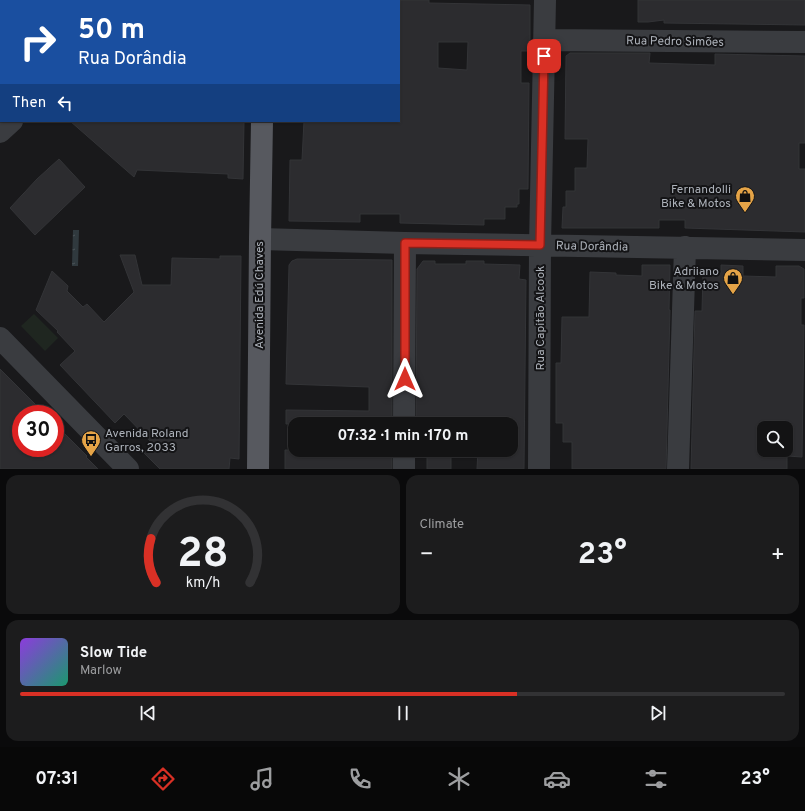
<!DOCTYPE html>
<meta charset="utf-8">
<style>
body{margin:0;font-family:Overpass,sans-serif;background:#1c1c1d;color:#f1f3f6;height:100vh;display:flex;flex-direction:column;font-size:15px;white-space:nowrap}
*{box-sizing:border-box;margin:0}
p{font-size:13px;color:#9d9ea0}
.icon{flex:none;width:22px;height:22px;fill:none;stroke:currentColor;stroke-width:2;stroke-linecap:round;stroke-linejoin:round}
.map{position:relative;height:469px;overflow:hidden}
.drawer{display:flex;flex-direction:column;gap:6px;padding:6px;background:#0a0a0b;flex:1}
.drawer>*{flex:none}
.top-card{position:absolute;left:0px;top:0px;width:400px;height:122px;box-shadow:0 1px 3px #0004,0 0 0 1px #323234;background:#1a4fa0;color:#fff;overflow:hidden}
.buttons{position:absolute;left:757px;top:421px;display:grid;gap:8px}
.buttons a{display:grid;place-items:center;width:36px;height:36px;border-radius:8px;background:#131314;box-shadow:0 1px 3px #0004,0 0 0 1px #323234;font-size:20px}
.speed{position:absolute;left:12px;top:405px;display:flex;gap:8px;font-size:20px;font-weight:700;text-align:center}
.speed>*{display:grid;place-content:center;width:52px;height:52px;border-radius:50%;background:#131314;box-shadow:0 1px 3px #0004,0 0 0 1px #323234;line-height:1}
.speed .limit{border:6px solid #d22;background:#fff;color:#111}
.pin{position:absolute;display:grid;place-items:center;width:34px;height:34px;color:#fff;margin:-17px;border-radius:8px;box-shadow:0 2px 6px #0006}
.me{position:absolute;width:44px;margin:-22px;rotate:0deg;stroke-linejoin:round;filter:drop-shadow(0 0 3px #0008)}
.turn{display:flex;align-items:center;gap:14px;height:84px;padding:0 12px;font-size:18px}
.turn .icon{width:52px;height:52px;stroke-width:2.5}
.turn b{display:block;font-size:28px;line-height:34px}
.then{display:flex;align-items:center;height:38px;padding:0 12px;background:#0003;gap:8px;font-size:15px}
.big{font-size:30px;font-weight:700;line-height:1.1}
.drawer .widget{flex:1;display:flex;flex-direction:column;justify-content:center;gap:6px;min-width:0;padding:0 14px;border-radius:12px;background:#1c1c1d}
.drawer .dial{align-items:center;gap:0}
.dial svg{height:104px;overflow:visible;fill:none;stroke:#323234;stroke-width:7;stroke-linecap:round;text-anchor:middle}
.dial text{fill:#f1f3f6;stroke:none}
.song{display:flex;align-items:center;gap:12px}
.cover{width:48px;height:48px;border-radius:6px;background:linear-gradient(135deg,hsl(270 70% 55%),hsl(160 70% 35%))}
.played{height:4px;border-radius:2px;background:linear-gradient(90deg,#d93025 65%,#323234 65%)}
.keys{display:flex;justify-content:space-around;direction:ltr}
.heat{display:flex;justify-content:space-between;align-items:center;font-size:22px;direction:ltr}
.drawer .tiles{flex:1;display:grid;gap:6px;grid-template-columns:1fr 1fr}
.widget:last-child{grid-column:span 2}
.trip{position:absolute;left:288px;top:417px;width:230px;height:40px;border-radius:12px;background:#131314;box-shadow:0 1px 3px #0004,0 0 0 1px #323234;font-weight:700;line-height:40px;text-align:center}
.menu{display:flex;height:64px;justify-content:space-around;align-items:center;background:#080808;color:#9d9ea0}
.menu .icon{width:28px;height:28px}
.menu .current{color:#d93025}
.menu b{font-size:18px;color:#f1f3f6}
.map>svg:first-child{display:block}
.green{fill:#1f2620}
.water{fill:url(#water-ripples)}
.building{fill:#2c2c2f;stroke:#333437;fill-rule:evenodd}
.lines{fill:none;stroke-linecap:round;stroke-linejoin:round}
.minor{stroke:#3a3c40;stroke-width:22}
.major{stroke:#57595f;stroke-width:22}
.route-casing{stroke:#8d1f18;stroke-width:10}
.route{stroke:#d93025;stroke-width:7}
.labels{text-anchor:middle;stroke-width:4;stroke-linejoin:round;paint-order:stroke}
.street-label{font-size:12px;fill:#adb2ba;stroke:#141416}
.poi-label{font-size:12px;fill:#adb2ba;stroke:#141416;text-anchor:end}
</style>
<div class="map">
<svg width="805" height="469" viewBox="0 0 805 469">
<defs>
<pattern id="water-ripples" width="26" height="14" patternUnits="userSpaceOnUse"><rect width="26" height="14" fill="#30393e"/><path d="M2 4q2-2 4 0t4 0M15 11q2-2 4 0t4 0" fill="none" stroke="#4b5358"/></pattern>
</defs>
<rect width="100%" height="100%" fill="#19191b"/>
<path class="green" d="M34,314L58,338L45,351L21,326Z"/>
<path class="water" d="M73,230H79L78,266H72Z"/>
<path class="building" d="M399,0H429V3L530,5V51H521V83H529L528,189H519V204H517V207H505V219H484V225L400,223V214H360V222L289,221L290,160H302L304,121H399ZM438,42H468L467,70L438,68Z
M638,0H805V25L664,23V20L648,22H638Z
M570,53H650L649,63L715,65V54L805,56V143H799V169H805V232L685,228V220H659V228H562L563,207H566V191H575V168H587L588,139H565L566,56Z
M70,121H244L243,179L228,178V174L137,170L134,177Z
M59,159L85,187L35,235L10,208L37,179Z
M120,255H135L142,285H171L172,258L220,259V256H241L239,459L230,458L229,469H160L144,453L153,444L124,414L115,423L60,365L75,351L57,332L58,331L36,310L52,271L68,286L67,291L83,307L87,304L104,322L134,292Z
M297,259L392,260V424H286V410L369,411V387L286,384L289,265L292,261Z
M423,261H435V264H466V261H484V264L520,265L519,279L526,280L524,469H477L478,450H511V424H416L417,269Z
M642,265H670L669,310H670L666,469H572V442H563V423H556V363H561L562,317H589L590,272L616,273V275L642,276Z
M721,265L743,266V276L776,277V266H799L804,269V298H801V325H804L802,457L787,456V469H691L695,311H702L703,273H721ZM764,428H786V450H764Z
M0,369L45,414H21V448H55V424L87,456L86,457L98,469H0Z
M285,450H392V469H285Z
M427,450H451V469H427Z"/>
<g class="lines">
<path class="minor" d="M138,1L139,0
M544,40L805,42
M0,132L12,121
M260,239L405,243L805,250
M0,338L128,469
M404,424L405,243
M404,469V450
M539,469L540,245L545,0
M678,469L685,247"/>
<path class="major" d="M265,1V0
M258,469L260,239L262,121"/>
</g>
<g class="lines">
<g class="route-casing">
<path id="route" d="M405,379V243L540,245L544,56"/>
</g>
<use href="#route" class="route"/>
</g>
<defs>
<g id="shop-pin" transform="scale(1)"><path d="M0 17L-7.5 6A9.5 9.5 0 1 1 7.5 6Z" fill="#e5a447" stroke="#141416"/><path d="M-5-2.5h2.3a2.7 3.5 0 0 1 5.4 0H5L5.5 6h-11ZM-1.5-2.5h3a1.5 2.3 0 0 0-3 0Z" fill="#111"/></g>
<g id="bus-pin" transform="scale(1)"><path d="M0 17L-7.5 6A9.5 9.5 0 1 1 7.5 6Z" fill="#e5a447" stroke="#141416"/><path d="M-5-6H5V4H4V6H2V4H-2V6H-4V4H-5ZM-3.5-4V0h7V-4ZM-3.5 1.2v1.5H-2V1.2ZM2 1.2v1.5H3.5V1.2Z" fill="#111"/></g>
</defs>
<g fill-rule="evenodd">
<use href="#shop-pin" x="745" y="196"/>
<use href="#shop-pin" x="733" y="278"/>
<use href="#bus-pin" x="91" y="440"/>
</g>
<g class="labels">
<g class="street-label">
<text transform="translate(675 41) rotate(1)" y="4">Rua Pedro Simões</text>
<text transform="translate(592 246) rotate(1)" y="4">Rua Dorândia</text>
<text transform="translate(259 295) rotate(-90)" y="4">Avenida Edú Chaves</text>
<text transform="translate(540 318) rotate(-90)" y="4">Rua Capitão Alcook</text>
</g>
<g class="poi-label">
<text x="731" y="193">Fernandolli<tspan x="731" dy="14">Bike &amp; Motos</tspan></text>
<text x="719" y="275">Adriiano<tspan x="719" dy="14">Bike &amp; Motos</tspan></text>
<text x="105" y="437" text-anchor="start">Avenida Roland<tspan x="105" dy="14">Garros, 2033</tspan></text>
</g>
</g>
</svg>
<div class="buttons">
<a><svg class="icon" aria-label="search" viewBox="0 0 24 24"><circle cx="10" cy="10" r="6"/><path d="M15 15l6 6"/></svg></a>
</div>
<div class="speed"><div class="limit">30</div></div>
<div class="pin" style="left:544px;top:56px;background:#d93025"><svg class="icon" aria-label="arrive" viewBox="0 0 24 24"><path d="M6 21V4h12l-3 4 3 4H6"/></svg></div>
<svg class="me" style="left:405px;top:379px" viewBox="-20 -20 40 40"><path d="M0-17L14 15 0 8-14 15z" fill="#d93025" stroke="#fff" stroke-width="4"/></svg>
<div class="trip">07:32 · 1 min · 170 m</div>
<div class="top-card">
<div class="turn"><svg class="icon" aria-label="right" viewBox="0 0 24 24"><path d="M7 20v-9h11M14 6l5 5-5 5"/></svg><div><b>50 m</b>Rua Dorândia</div></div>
<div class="then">Then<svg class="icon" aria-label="left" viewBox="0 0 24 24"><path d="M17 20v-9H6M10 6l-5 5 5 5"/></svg></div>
</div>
</div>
<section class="drawer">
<div class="tiles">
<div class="widget dial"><svg viewBox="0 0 100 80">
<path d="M14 69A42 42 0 1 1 86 69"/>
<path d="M14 69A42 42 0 0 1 10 35" stroke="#d93025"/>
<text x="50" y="56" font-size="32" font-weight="700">28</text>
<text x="50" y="72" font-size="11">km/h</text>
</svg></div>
<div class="widget"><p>Climate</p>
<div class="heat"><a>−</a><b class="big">23°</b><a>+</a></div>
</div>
<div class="widget">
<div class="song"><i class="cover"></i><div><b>Slow Tide</b><p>Marlow</p></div></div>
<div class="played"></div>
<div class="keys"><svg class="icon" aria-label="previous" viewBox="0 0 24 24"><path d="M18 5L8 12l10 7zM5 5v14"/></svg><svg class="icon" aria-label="pause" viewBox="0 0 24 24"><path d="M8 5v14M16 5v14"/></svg><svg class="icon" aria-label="next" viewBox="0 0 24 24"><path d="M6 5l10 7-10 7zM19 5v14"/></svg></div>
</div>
</div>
</section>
<nav class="menu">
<b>07:31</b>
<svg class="icon current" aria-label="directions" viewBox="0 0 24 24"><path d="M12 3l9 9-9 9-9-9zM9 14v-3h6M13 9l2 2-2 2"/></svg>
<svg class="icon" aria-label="music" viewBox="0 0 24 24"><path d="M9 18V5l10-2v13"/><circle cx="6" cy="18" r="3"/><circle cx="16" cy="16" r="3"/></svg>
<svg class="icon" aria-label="phone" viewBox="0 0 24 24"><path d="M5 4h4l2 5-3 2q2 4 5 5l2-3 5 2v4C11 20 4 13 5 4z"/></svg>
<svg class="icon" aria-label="climate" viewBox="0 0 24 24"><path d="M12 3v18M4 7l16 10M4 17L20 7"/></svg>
<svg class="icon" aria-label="car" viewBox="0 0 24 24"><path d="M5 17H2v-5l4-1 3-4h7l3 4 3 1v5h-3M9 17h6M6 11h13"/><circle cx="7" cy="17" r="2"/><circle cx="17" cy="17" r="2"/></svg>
<svg class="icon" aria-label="filters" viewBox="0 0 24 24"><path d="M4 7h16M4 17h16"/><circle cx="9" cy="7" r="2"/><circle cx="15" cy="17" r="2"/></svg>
<b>23°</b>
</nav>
